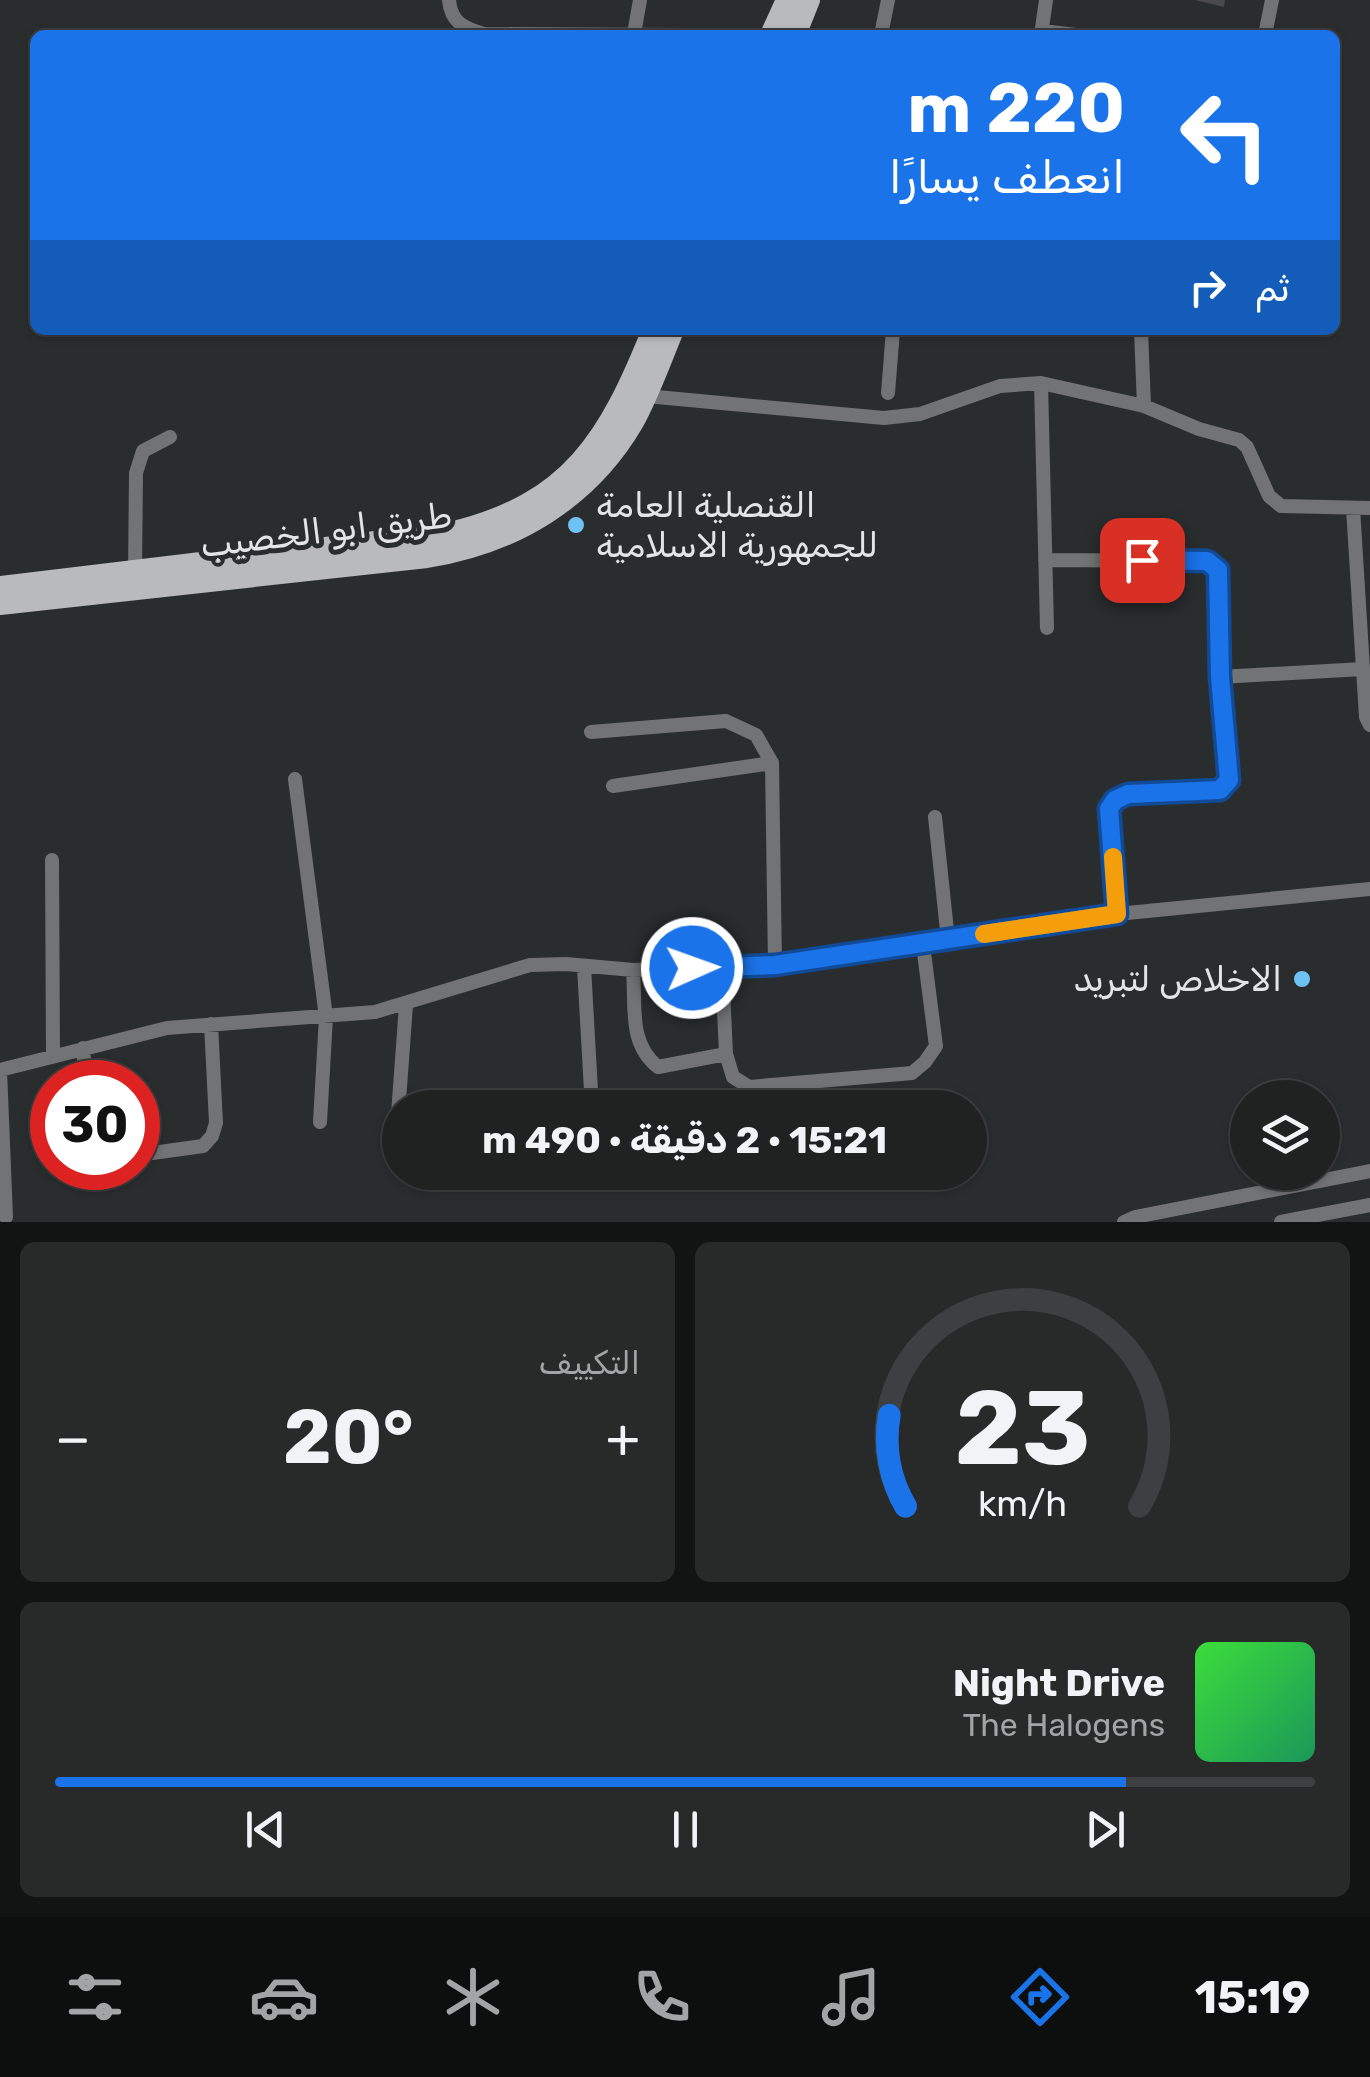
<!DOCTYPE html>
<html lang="ar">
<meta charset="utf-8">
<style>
body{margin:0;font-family:Rubik,Vazirmatn,sans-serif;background:#282a2a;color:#f1f3f6;direction:rtl;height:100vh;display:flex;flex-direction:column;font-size:38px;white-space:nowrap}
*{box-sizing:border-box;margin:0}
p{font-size:32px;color:#a2a4a5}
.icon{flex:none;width:55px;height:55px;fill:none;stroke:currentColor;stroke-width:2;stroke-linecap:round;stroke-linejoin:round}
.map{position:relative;height:1222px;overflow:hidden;direction:ltr}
.panel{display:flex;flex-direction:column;gap:20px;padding:20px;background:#121313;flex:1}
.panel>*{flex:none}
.top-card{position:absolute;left:30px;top:30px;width:1310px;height:305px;border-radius:15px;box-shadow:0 2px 8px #0004,0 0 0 2px #3d3f40;direction:rtl;background:#1a73e8;color:#fff;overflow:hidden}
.controls{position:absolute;left:1230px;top:1080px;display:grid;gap:20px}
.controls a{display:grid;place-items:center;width:110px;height:110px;border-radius:50%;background:#202222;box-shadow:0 2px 8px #0004,0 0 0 2px #3d3f40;font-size:50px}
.speed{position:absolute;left:30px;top:1060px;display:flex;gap:20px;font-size:50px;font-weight:700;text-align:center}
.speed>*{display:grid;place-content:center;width:130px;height:130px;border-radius:50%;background:#202222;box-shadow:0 2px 8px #0004,0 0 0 2px #3d3f40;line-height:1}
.speed .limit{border:15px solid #d22;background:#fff;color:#111}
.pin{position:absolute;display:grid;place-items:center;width:85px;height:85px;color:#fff;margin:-42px;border-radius:20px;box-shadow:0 5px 15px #0006}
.me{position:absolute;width:110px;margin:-55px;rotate:88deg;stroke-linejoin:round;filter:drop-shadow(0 0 8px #0008)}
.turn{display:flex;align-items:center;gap:35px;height:210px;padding:0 50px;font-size:45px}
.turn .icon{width:130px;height:130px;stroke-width:2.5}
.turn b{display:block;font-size:70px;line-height:85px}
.then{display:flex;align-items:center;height:95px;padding:0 50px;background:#0003;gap:20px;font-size:38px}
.big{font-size:75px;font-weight:700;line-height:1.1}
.panel .tile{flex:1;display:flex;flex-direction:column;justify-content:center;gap:15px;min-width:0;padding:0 35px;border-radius:15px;background:#282a2a}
.panel .dial{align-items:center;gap:0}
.dial svg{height:260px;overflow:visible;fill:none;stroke:#3d3f40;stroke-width:7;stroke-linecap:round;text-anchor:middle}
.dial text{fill:#f1f3f6;stroke:none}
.song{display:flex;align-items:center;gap:30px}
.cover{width:120px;height:120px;border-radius:15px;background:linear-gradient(135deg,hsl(120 70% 55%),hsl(150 70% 35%))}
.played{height:10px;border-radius:5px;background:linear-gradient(90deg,#1a73e8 85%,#3d3f40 85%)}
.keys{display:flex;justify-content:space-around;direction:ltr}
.heat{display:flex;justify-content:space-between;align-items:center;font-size:55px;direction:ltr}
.panel .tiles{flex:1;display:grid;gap:20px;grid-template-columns:1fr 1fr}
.tile:last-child{grid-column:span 2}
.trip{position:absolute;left:382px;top:1090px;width:605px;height:100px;border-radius:50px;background:#202222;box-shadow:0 2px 8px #0004,0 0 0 2px #3d3f40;font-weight:700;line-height:100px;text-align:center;direction:rtl}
.menu{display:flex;height:160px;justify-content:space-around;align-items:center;background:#0d0e0e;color:#a2a4a5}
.menu .icon{width:70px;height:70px}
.menu .on{color:#1a73e8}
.menu b{font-size:45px;color:#f1f3f6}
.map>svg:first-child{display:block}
.building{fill:#484a4c}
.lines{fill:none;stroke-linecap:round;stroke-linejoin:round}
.street{stroke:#727374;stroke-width:14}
.primary{stroke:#b8babc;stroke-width:22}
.route-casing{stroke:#114b97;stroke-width:25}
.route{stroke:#1a73e8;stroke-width:18}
.slow{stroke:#f59e0b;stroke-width:18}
.poi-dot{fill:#6fc2f4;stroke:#2a2d2e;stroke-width:4}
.labels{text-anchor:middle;stroke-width:10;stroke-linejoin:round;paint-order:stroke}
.poi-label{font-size:35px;fill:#e2e4e5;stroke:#2a2d2e;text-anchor:start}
.street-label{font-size:35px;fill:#e2e4e5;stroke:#2a2d2e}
</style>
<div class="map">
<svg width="1370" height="1222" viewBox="0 0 1370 1222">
<rect width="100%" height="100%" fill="#2a2d2e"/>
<path class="building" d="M1195,0H1225L1224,7Z"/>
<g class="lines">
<path class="street" d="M449,0C451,23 464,28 484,34L688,35
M1042,31L1076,35
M634,34L640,0
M881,35L888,0
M1041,35L1046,0
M1265,35L1272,0
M1141,330L1144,406
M1041,383L1047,628
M888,393L893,330
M646,396L884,418L920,414L1000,386L1041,383L1144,406L1199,429L1239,440L1247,447L1269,496L1281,506L1370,508
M1353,508L1366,717L1370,725
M1045,560L1207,561L1215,564L1221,579L1220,677L1229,779L1221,791L1128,794L1115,800L1109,809L1117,914
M135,571L136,473L143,451L170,437
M1220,677L1363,669
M591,732L726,721L756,735L772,763L775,965
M295,779L326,1017L320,1122
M613,786L772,763
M935,817L948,940
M52,860L53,1056
M584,967L592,1108
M722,967L726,1054L733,1077L749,1087L912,1073L925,1062L936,1046L923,945
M633,970C636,1007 628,1043 658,1067L726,1054
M83,1048L86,1082
M0,1070L167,1028L375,1012L530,965L566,964L633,970L775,965L1117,914L1370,889
M0,1070L6,1217
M397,1128L406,1005
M138,1155L203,1146L212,1136L216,1123L211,1024
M1124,1222L1135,1217L1370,1171
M1281,1222L1370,1205"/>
<path class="primary" d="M771,35L787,0
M795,35L809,0
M0,587L450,533C572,504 609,439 653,330
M0,604L427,557C514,543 588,499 633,422C649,393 660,361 673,330"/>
</g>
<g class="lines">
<g class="route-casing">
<path id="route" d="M692,968L775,965L1117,914L1109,809L1115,800L1128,794L1220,790L1229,780L1220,677L1218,570L1207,561L1142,560"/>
</g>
<use href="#route" class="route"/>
<path class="slow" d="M984,934L1117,914L1113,857"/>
</g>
<g class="poi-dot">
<circle cx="576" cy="525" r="10"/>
<circle cx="1302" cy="979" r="10"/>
</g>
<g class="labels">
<g class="poi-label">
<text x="596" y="517">القنصلية العامة<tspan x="596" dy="40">للجمهورية الاسلامية</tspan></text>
<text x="1282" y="991" text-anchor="end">الاخلاص لتبريد</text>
</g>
<g class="street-label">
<text transform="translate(326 530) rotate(-7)" y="12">طريق ابو الخصيب</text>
</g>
</g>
</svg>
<div class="controls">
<a><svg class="icon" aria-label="layers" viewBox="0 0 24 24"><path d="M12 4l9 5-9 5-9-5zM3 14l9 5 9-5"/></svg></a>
</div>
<div class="speed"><div class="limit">30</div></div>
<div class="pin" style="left:1142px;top:560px;background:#d93025"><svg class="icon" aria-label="arrive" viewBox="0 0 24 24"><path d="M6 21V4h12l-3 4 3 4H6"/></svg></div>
<svg class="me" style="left:692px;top:968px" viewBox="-20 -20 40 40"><circle r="17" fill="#1a73e8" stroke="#fff" stroke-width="3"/><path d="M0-11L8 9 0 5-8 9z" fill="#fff"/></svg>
<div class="trip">15:21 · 2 دقيقة · 490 m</div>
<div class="top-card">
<div class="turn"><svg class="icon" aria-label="left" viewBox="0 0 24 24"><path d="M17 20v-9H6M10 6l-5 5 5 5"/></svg><div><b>220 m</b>انعطف يسارًا</div></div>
<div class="then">ثم<svg class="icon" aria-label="right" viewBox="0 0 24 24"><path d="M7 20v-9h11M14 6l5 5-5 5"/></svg></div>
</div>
</div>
<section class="panel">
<div class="tiles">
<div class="tile dial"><svg viewBox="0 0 100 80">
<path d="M14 69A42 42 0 1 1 86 69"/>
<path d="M14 69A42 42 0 0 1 9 41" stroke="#1a73e8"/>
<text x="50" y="56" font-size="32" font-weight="700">23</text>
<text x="50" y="72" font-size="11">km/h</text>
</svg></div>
<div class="tile"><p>التكييف</p>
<div class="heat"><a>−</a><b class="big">20°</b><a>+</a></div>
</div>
<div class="tile">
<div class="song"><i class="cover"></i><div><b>Night Drive</b><p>The Halogens</p></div></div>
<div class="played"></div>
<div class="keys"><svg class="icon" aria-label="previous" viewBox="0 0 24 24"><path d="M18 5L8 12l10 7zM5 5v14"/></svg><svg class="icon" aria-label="pause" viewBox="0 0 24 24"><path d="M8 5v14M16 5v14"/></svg><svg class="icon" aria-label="next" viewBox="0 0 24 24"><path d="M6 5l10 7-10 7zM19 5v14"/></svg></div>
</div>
</div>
</section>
<nav class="menu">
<b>15:19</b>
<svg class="icon on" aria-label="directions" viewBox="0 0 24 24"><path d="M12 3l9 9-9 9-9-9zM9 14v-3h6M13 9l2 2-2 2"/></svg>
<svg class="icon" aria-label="music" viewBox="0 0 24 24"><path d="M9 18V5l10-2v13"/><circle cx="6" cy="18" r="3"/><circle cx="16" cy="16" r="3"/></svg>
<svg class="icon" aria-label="phone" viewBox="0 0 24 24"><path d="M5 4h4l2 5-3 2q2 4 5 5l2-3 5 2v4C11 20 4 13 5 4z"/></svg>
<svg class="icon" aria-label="climate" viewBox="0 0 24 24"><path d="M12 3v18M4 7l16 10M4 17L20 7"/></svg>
<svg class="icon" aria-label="car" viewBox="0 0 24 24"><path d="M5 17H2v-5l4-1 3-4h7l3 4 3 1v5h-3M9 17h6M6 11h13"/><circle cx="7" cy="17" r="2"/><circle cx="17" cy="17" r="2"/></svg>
<svg class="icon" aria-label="filters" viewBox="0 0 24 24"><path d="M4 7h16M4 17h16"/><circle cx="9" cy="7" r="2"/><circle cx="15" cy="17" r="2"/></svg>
</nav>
